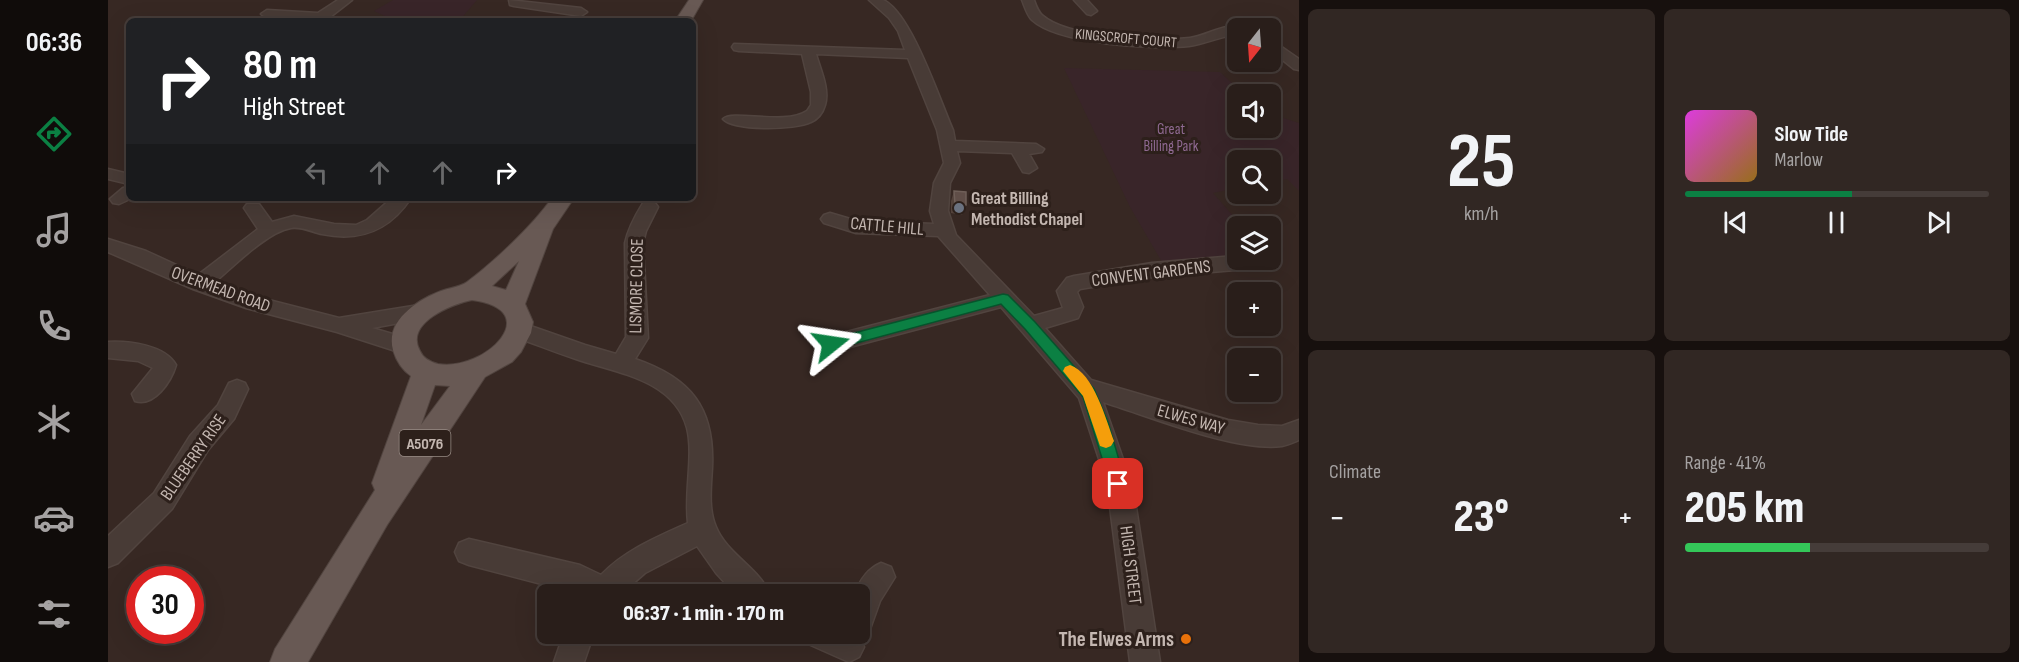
<!DOCTYPE html>
<meta charset="utf-8">
<style>
body{margin:0;font-family:"Sofia Sans Condensed",sans-serif;background:#312723;color:#f1f3f6;height:100vh;display:flex;flex-direction:column;font-size:22px;white-space:nowrap}
*{box-sizing:border-box;margin:0}
p{font-size:20px;color:#a5a2a2}
.icon{flex:none;width:33px;height:33px;fill:none;stroke:currentColor;stroke-width:2;stroke-linecap:round;stroke-linejoin:round}
.map{position:relative;flex:1;overflow:hidden}
.panel{display:flex;flex-direction:column;gap:9px;padding:9px;background:#17100e;width:720px}
.panel>*{flex:none}
.hud{position:absolute;left:18px;top:18px;width:570px;height:183px;border-radius:9px;box-shadow:0 6px 24px #0002,0 0 0 2px #453c39;background:#202124;color:#fff;overflow:hidden}
.needle{width:39px;rotate:197deg}
.tools{position:absolute;left:1119px;top:18px;display:grid;gap:12px}
.tools a{display:grid;place-items:center;width:54px;height:54px;border-radius:9px;background:#291e1a;box-shadow:0 6px 24px #0002,0 0 0 2px #453c39;font-size:30px}
.speed{position:absolute;left:18px;top:566px;display:flex;gap:12px;font-size:30px;font-weight:700;text-align:center}
.speed>*{display:grid;place-content:center;width:78px;height:78px;border-radius:50%;background:#291e1a;box-shadow:0 6px 24px #0002,0 0 0 2px #453c39;line-height:1}
.speed .limit{border:9px solid #d22;background:#fff;color:#111}
.pin{position:absolute;display:grid;place-items:center;width:51px;height:51px;color:#fff;margin:-26px;border-radius:12px;box-shadow:0 3px 9px #0006}
.me{position:absolute;width:66px;margin:-33px;rotate:75deg;stroke-linejoin:round;filter:drop-shadow(0 0 4px #0008)}
.turn{display:flex;align-items:center;gap:21px;height:126px;padding:0 18px;font-size:27px}
.turn .icon{width:78px;height:78px;stroke-width:2.5}
.turn b{display:block;font-size:42px;line-height:51px}
.lanes{display:flex;align-items:center;height:57px;padding:0 18px;background:#0003;justify-content:center;gap:30px;direction:ltr}
.lanes .off{opacity:.35}
.big{font-size:45px;font-weight:800;line-height:1.1}
.panel .tile{flex:1;display:flex;flex-direction:column;justify-content:center;gap:9px;min-width:0;padding:0 21px;border-radius:9px;background:#312723}
.panel .dial{align-items:center;gap:0}
.dial b{font-size:78px;line-height:1}
.song{display:flex;align-items:center;gap:18px}
.cover{width:72px;height:72px;border-radius:9px;background:linear-gradient(135deg,hsl(300 70% 55%),hsl(40 70% 35%))}
.played{height:6px;border-radius:3px;background:linear-gradient(90deg,#0b8043 55%,#453c39 55%)}
.keys{display:flex;justify-content:space-around;direction:ltr}
.heat{display:flex;justify-content:space-between;align-items:center;font-size:33px;direction:ltr}
.charge{height:9px;border-radius:4px;background:linear-gradient(90deg,#34c759 41%,#453c39 0)}
.panel .tiles{flex:1;display:grid;gap:9px;grid-template-columns:repeat(2,1fr)}
.trip{position:absolute;left:429px;top:584px;width:333px;height:60px;border-radius:9px;background:#291e1a;box-shadow:0 6px 24px #0002,0 0 0 2px #453c39;font-weight:800;line-height:60px;text-align:center}
main{display:flex;flex:1;min-height:0}
.tab-bar{display:flex;flex-direction:column;width:108px;justify-content:space-around;align-items:center;background:#100c0a;color:#a5a2a2}
.tab-bar .icon{width:42px;height:42px}
.tab-bar .selected{color:#0b8043}
.tab-bar b{font-size:27px;color:#f1f3f6}
.map>svg:first-child{display:block}
.green{fill:#392529}
.lines{fill:none;stroke-linecap:round;stroke-linejoin:round}
.minor-casing{stroke:#51443f;stroke-width:3}
.major-casing{stroke:#51443f;stroke-width:2}
.minor{fill:#483b36;fill-rule:evenodd}
.major{fill:#685954;fill-rule:evenodd}
.wall{fill:#53423b}
.building{fill:#604e48;stroke:#6f5f58;stroke-width:1.5}
.route{fill:#0b8043;stroke:#07532c;stroke-width:1.5}
.slow{fill:#f59e0b}
.worship-dot{fill:#6b7280;stroke:#2d201b;stroke-width:2}
.food-dot{fill:#e8710a;stroke:#2d201b;stroke-width:2}
.labels{text-anchor:middle;stroke-width:6;stroke-linejoin:round;paint-order:stroke}
.far-street-label{font-size:15px;fill:#c4b7b1;stroke:#2d201b}
.far-park-label{font-size:15px;fill:#906a93;stroke:#2d201b}
.shield{fill:#2d201b;stroke:#978a84;stroke-width:1.5}
.shield-label{font-size:16px;font-weight:bold;fill:#c4b7b1}
.poi-label{font-size:18px;font-weight:bold;fill:#c4b7b1;stroke:#2d201b;text-anchor:start}
.street-label{font-size:18px;fill:#c4b7b1;stroke:#2d201b}
.near-poi-label{font-size:21px;font-weight:bold;fill:#c4b7b1;stroke:#2d201b;text-anchor:end}
</style>
<main>
<nav class="tab-bar">
<b>06:36</b>
<svg class="icon selected" aria-label="directions" viewBox="0 0 24 24"><path d="M12 3l9 9-9 9-9-9zM9 14v-3h6M13 9l2 2-2 2"/></svg>
<svg class="icon" aria-label="music" viewBox="0 0 24 24"><path d="M9 18V5l10-2v13"/><circle cx="6" cy="18" r="3"/><circle cx="16" cy="16" r="3"/></svg>
<svg class="icon" aria-label="phone" viewBox="0 0 24 24"><path d="M5 4h4l2 5-3 2q2 4 5 5l2-3 5 2v4C11 20 4 13 5 4z"/></svg>
<svg class="icon" aria-label="climate" viewBox="0 0 24 24"><path d="M12 3v18M4 7l16 10M4 17L20 7"/></svg>
<svg class="icon" aria-label="car" viewBox="0 0 24 24"><path d="M5 17H2v-5l4-1 3-4h7l3 4 3 1v5h-3M9 17h6M6 11h13"/><circle cx="7" cy="17" r="2"/><circle cx="17" cy="17" r="2"/></svg>
<svg class="icon" aria-label="filters" viewBox="0 0 24 24"><path d="M4 7h16M4 17h16"/><circle cx="9" cy="7" r="2"/><circle cx="15" cy="17" r="2"/></svg>
</nav>
<div class="map">
<svg width="1191" height="662" viewBox="0 0 1191 662">
<rect width="100%" height="100%" fill="#372823"/>
<path class="green" d="M285,0H369L351,21H287L266,11Z
M956,68L1112,72L1136,94H1130V128H1162L1163,114L1191,123V191L1179,179L1163,182L1162,160H1130L1129,188L1105,193L1134,226H1130V260L1163,259L1169,266L1058,269L1022,207Z"/>
<g class="lines">
<g class="minor-casing">
<path id="minor" d="M230,0H244L217,21L159,18L153,14L159,10L210,13Z
M401,0L473,8L479,12L473,16L406,6L402,5Z
M761,0C765,0 771,0 775,0C803,12 832,101 845,130L847,141L928,144L936,149L934,152L921,154L929,168L921,173L915,172L904,153L849,151L852,163L842,183L840,211L848,235L926,316L955,308L949,291L959,278L966,276L1044,263L1127,256L1137,263L1134,268L1127,270L1044,277L972,289L969,292L975,307L970,318L937,328L983,380L1120,420L1150,425L1174,426L1191,420V440C1186,442 1179,445 1174,446C1127,452 1041,416 995,402L1016,462L1028,507L1052,662H1022L1002,507L992,462L971,398L893,307L723,352L715,350L712,344L715,338L723,336L882,295L830,236L748,233L716,223L713,219L716,215L722,213L749,221L826,224L822,211L826,183L836,163L829,130L800,58L708,54C712,69 722,89 717,105C715,112 710,119 703,122C688,130 626,131 615,119C625,109 676,126 699,111L703,105V92L694,54L631,51L626,50L624,47L626,44L797,50L790,31L781,18Z
M914,0H926C928,6 930,12 935,16C960,38 1049,42 1082,38C1098,36 1120,21 1135,28H1130V34C1113,36 1097,44 1081,46C1046,50 950,44 924,20C919,15 917,7 914,0Z
M966,0H979L989,11L983,15L979,14Z
M1162,39L1191,59V70L1186,69L1162,50Z
M0,169L21,174V184L0,179Z
M21,187V198H24L11,204L5,203L2,199L15,188Z
M284,198H303C281,231 252,242 214,234C204,232 193,226 183,228C159,232 126,266 107,282L149,297L231,318L311,305L318,308L321,313L318,318L264,328L305,340L308,346L305,352L297,354L229,332L138,308L85,289L0,252V239L38,251L90,275L150,229L136,208L139,204H151L164,222L186,216L226,224L248,225L259,220Z
M541,201L547,203L550,207L538,231L535,243L540,338L527,359C583,378 607,408 604,468C603,486 600,509 608,527C619,554 651,568 662,594H627L608,573L589,546L537,573L513,594H472L361,565L351,561L347,552L351,543L361,539L472,565L493,575C517,550 549,537 580,523C576,492 586,456 579,428C566,379 508,373 468,359C446,352 425,343 404,336L401,330L404,324L411,322L477,345L508,354L518,337L517,243C520,229 527,216 535,203Z
M0,342C21,341 57,345 68,365C63,382 46,407 27,401L24,394L45,368L30,361L0,358Z
M129,380L137,383L140,389L126,419L100,450L64,509L10,563L0,567V536L46,493L82,436L110,405L121,383Z
M773,563L783,567L787,577L772,601L762,629L752,633V594H747C752,580 759,569 773,563Z
M456,633H486L476,662H446Z
M693,633H743L751,637L756,647L751,657L741,662L698,643Z"/>
</g>
<g class="major-casing">
<path id="major" d="M581,0H595L583,21H567Z
M444,198H466L445,229L417,304L425,322L423,333L413,352L404,362L377,377L279,525L200,662H162L167,649L267,490L264,483L303,376C294,370 288,360 285,350C277,321 309,300 333,291C341,288 352,287 359,282C386,262 425,225 444,198ZM411,261L398,290L384,286ZM364,300C439,310 377,372 330,364C322,362 315,358 312,351C296,323 344,304 364,300ZM327,385L342,386L313,425Z"/>
</g>
<use href="#minor" class="minor"/>
<use href="#major" class="major"/>
</g>
<path class="wall" d="M846,191L858,205L854,215L843,213V201Z"/>
<path class="building" d="M846,191L858,192V205L847,204Z"/>
<path class="route" d="M895,294L900,295L927,322L986,389L1000,422L1018,484L1016,490L1010,492L1004,490L1002,484L975,397L917,329L893,304L723,350L716,344L723,339Z"/>
<path class="slow" d="M962,365C986,373 998,420 1006,441L1003,446L998,448L992,446L975,396L955,371L957,367Z"/>
<circle class="worship-dot" cx="851" cy="208" r="6"/>
<circle class="food-dot" cx="1078" cy="639" r="6"/>
<g class="labels">
<g class="far-street-label">
<text transform="translate(1018 38) rotate(5)" y="5">KINGSCROFT COURT</text>
</g>
<g class="far-park-label">
<text x="1063" y="134">Great<tspan x="1063" dy="17">Billing Park</tspan></text>
</g>
<rect class="shield" x="291.5" y="430" width="51" height="26" rx="4.5"/>
<g class="shield-label">
<text x="317" y="449">A5076</text>
</g>
<g class="poi-label">
<text x="863" y="204">Great Billing<tspan x="863" dy="21">Methodist Chapel</tspan></text>
</g>
<g class="street-label">
<text transform="translate(779 226) rotate(5)" y="6">CATTLE HILL</text>
<text transform="translate(1043 273) rotate(-7)" y="6">CONVENT GARDENS</text>
<text transform="translate(528 286) rotate(-89)" y="6">LISMORE CLOSE</text>
<text transform="translate(113 289) rotate(20)" y="6">OVERMEAD ROAD</text>
<text transform="translate(1083 419) rotate(16)" y="6">ELWES WAY</text>
<text transform="translate(85 457) rotate(-55)" y="6">BLUEBERRY RISE</text>
<text transform="translate(1023 565) rotate(83)" y="6">HIGH STREET</text>
</g>
<g class="near-poi-label">
<text x="1066" y="646">The Elwes Arms</text>
</g>
</g>
</svg>
<div class="tools">
<a><svg class="needle" viewBox="-14 -14 28 28"><path d="M0-13l5 13h-10z" fill="#e53935"/><path d="M0 13l5-13h-10z" fill="#a5a2a2"/></svg></a>
<a><svg class="icon" aria-label="sound" viewBox="0 0 24 24"><path d="M4 9h4l5-4v14l-5-4H4zM17 9q2 3 0 6"/></svg></a>
<a><svg class="icon" aria-label="search" viewBox="0 0 24 24"><circle cx="10" cy="10" r="6"/><path d="M15 15l6 6"/></svg></a>
<a><svg class="icon" aria-label="layers" viewBox="0 0 24 24"><path d="M12 4l9 5-9 5-9-5zM3 14l9 5 9-5"/></svg></a>
<a>+</a>
<a>−</a>
</div>
<div class="speed"><div class="limit">30</div></div>
<div class="pin" style="left:1010px;top:484px;background:#d93025"><svg class="icon" aria-label="arrive" viewBox="0 0 24 24"><path d="M6 21V4h12l-3 4 3 4H6"/></svg></div>
<svg class="me" style="left:723px;top:344px" viewBox="-20 -20 40 40"><path d="M0-17L14 15 0 8-14 15z" fill="#0b8043" stroke="#fff" stroke-width="4"/></svg>
<div class="trip">06:37 · 1 min · 170 m</div>
<div class="hud">
<div class="turn"><svg class="icon" aria-label="right" viewBox="0 0 24 24"><path d="M7 20v-9h11M14 6l5 5-5 5"/></svg><div><b>80 m</b>High Street</div></div>
<div class="lanes"><svg class="icon off" aria-label="left" viewBox="0 0 24 24"><path d="M17 20v-9H6M10 6l-5 5 5 5"/></svg><svg class="icon off" aria-label="ahead" viewBox="0 0 24 24"><path d="M12 20V5M6 11l6-6 6 6"/></svg><svg class="icon off" aria-label="ahead" viewBox="0 0 24 24"><path d="M12 20V5M6 11l6-6 6 6"/></svg><svg class="icon" aria-label="right" viewBox="0 0 24 24"><path d="M7 20v-9h11M14 6l5 5-5 5"/></svg></div>
</div>
</div>
<section class="panel">
<div class="tiles">
<div class="tile dial"><b>25</b><p>km/h</p></div>
<div class="tile">
<div class="song"><i class="cover"></i><div><b>Slow Tide</b><p>Marlow</p></div></div>
<div class="played"></div>
<div class="keys"><svg class="icon" aria-label="previous" viewBox="0 0 24 24"><path d="M18 5L8 12l10 7zM5 5v14"/></svg><svg class="icon" aria-label="pause" viewBox="0 0 24 24"><path d="M8 5v14M16 5v14"/></svg><svg class="icon" aria-label="next" viewBox="0 0 24 24"><path d="M6 5l10 7-10 7zM19 5v14"/></svg></div>
</div>
<div class="tile"><p>Climate</p>
<div class="heat"><a>−</a><b class="big">23°</b><a>+</a></div>
</div>
<div class="tile"><p>Range · 41%</p><b class="big">205 km</b><div class="charge"></div></div>
</div>
</section>
</main>
